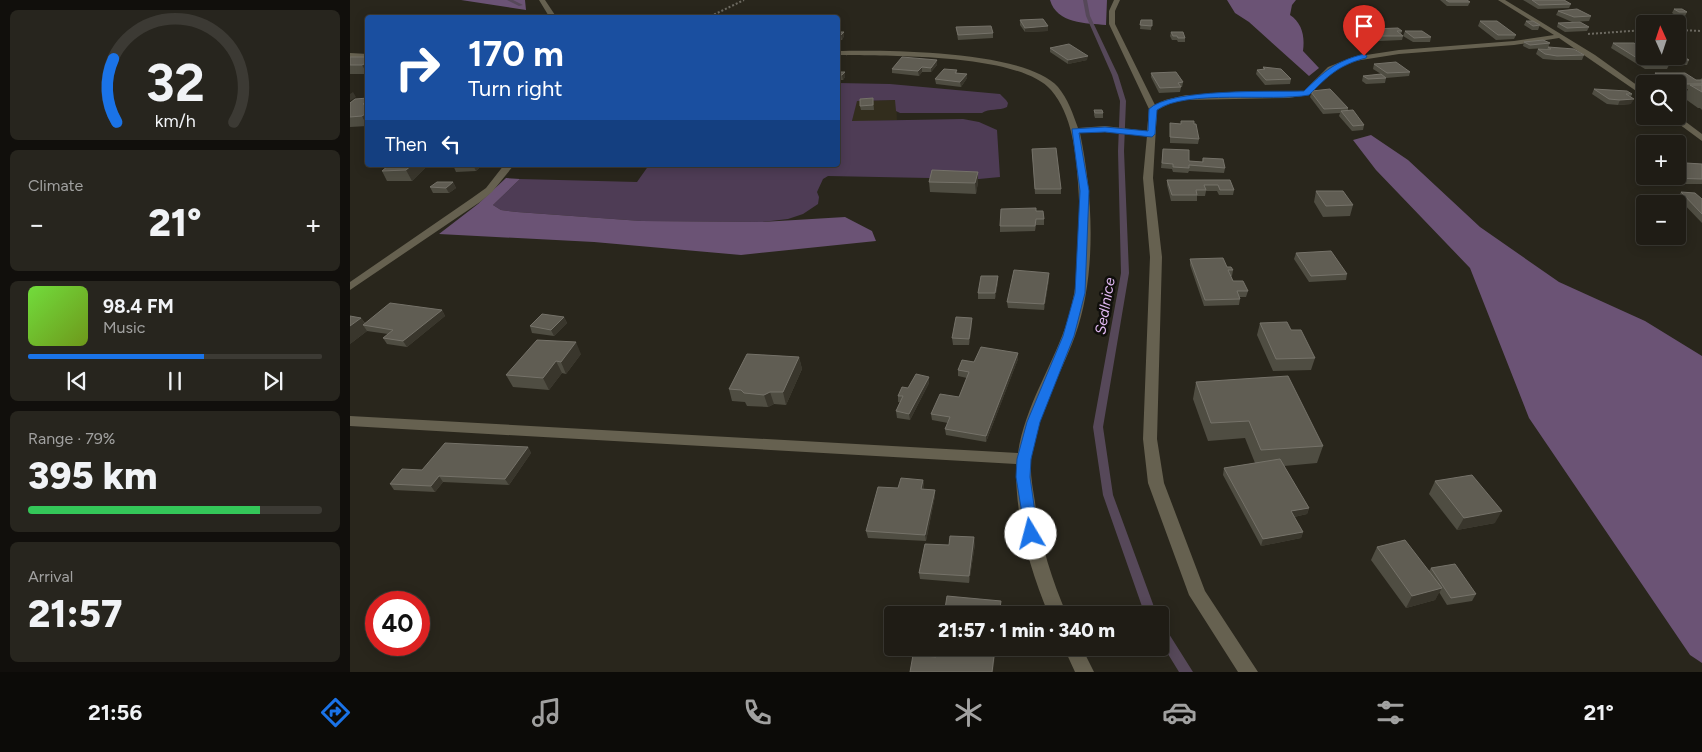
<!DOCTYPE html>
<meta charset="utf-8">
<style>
body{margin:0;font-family:Figtree,sans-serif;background:#27251e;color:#f1f3f6;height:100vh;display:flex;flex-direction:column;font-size:19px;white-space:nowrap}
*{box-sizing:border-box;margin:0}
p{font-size:16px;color:#a1a1a0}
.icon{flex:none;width:28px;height:28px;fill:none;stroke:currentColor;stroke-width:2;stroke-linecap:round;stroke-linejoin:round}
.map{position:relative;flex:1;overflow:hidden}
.panel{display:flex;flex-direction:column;gap:10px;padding:10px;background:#110f0c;width:350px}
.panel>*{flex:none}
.hud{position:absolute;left:15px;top:15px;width:475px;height:152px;border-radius:5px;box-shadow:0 2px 12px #0003,0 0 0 1px #3c3a34;background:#1a4fa0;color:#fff;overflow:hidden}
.needle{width:32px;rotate:357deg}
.controls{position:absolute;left:1286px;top:15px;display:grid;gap:10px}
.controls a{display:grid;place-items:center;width:50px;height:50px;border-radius:5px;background:#1f1c15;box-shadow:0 2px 12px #0003,0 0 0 1px #3c3a34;font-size:25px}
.speed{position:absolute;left:15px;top:591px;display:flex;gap:10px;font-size:25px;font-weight:700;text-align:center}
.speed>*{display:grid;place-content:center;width:65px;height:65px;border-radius:50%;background:#1f1c15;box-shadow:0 2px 12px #0003,0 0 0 1px #3c3a34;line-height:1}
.speed .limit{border:8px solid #d22;background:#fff;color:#111}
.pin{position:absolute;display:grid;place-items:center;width:42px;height:42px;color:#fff;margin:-51px -21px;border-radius:50% 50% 50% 0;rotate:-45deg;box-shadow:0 0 5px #0007}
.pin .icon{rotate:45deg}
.me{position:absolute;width:55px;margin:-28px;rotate:352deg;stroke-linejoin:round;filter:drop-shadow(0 0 4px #0008)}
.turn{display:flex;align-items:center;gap:18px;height:105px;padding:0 20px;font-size:22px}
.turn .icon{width:65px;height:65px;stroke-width:2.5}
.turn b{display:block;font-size:35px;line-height:42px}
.then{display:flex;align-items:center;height:48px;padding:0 20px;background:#0003;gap:10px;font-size:19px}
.big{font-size:38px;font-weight:800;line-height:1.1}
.panel .widget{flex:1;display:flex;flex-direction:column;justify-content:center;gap:8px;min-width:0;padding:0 18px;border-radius:8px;background:#27251e}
.panel .dial{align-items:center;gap:0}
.dial svg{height:130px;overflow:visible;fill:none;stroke:#3c3a34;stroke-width:7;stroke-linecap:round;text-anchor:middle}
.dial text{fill:#f1f3f6;stroke:none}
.song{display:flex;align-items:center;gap:15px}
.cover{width:60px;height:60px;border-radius:8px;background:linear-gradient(135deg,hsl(100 70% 55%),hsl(80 70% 35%))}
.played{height:5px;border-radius:2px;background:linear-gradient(90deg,#1a73e8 60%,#3c3a34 60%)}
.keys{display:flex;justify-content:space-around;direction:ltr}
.heat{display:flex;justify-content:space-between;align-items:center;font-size:28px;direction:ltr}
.charge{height:8px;border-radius:4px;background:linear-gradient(90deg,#34c759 79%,#3c3a34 0)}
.trip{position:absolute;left:534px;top:606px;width:285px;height:50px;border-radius:5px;background:#1f1c15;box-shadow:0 2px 12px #0003,0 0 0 1px #3c3a34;font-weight:800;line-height:50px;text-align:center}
.dock{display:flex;height:80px;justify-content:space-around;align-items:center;background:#0c0b08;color:#a1a1a0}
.dock .icon{width:35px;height:35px}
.dock .current{color:#1a73e8}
.dock b{font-size:22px;color:#f1f3f6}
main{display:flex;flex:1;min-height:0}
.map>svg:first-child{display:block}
.built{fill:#322d1d}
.green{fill:#4e3c55}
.forest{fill:#6b5375}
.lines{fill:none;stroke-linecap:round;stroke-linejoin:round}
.stream{fill:#564859;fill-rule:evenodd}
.path{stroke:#6d6a61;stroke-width:2;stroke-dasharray:2 2;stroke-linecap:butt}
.minor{fill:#666150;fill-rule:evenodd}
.wall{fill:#4f4d42}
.shaded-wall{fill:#39362c}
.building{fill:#605d53;stroke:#757269}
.route{fill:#1a73e8;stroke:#114b97}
.labels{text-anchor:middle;stroke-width:5;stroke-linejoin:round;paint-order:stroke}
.water-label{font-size:15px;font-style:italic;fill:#e1b8f2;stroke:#100f0b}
</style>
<main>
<section class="panel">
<div class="widget dial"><svg viewBox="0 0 100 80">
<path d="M14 69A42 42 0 1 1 86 69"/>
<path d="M14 69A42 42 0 0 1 12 30" stroke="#1a73e8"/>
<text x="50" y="56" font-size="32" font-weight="700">32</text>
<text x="50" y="72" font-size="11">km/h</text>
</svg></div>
<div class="widget"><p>Climate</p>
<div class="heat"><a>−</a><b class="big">21°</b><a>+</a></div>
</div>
<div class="widget">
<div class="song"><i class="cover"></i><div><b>98.4 FM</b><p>Music</p></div></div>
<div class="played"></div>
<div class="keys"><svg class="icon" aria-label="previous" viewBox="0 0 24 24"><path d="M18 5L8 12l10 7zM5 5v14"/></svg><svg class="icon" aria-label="pause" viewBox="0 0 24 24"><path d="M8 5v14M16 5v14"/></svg><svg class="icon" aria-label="next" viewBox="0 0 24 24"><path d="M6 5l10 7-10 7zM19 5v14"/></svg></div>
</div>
<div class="widget"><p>Range · 79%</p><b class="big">395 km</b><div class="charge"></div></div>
<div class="widget"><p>Arrival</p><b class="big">21:57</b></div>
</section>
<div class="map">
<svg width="1352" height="672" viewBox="0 0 1352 672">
<rect width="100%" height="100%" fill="#29261c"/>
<path class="built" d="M546,100L547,120L502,122L506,101Z"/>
<path class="green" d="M488,83L540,84L650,94L656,100L658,103L657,107C649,111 639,108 632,113H550L546,111L545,100L507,101L502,121L613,119L629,122L647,130L650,177L629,179L478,176L473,179L467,192L469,197L468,204L453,214L438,219L412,222L291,221L167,212L151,210L143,205L170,179L287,182L299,165H488Z"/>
<path class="forest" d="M111,0H175L176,10Z
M700,0H757L756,25C736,23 707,24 700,0Z
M877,0H946L942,5L940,15C952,23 955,36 953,51L969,68L959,76L899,22L885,13Z
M1021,135L1058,160L1130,227L1209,282L1295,321L1352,356V663L1340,655L1179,418L1120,268L1026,170L1003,140Z
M156,178L170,179L143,205L151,210L167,212L291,221L411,222L495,217L522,231L526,241L391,255L244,242L89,234L128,204Z"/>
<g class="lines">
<path class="stream" d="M157,0H163L173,5L169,6Z
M733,0H737L740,16L768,75L776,101L774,151L779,273L753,427L763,495L807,615H795L753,495L743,427L771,273L768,151L770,101L762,75L736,16Z
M810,624L814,626L843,672H829L810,641Z"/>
<path class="path" d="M357,18L394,0
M1328,30L1352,31
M1238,34L1295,30"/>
<path class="minor" d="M189,0H195L207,18H200Z
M764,0H770L765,11V24L805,105L815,100L836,95L919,94L954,91L978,67L1003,57L1049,50L1164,41L1204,35L1148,0H1155L1245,55L1295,91V97L1209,38L1164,45L1049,54L1005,61L984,71L956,95L939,98L836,100L821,103L807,110L803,178L812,257L807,439L814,483L855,591L908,672H888L839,595L798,483L793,439L800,257L793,178L797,136L755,132L730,133C743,195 747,275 725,336C710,377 685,416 681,461C680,475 683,489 685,502C690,542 701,578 717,615H699C679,568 665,516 666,464L0,426V416L668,453C675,405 704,364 718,319C731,276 731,227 728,183C726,153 722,114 701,90C669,53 536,56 488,55V51C536,50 675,50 708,87C718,99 723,114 728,128L755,126L797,131L799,109L759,24V11Z
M0,53L18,54V58L0,57Z
M1318,116H1328L1352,134V141Z
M154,165H164L142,192L130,202L0,290V282L122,198L136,188Z
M714,648H732L744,672H725Z"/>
</g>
<path class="wall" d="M1090,0H1117L1120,2L1118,6H1097Z
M1173,0H1214L1221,4L1219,8L1188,9Z
M1324,9L1337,12L1335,16H1327L1322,13Z
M1208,11L1241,16L1239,21L1222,22L1206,15Z
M670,20L698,31L675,32L670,25Z
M791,20H802L801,30L790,29Z
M1130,21L1166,35L1164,39L1146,40L1128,26Z
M1176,21L1190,25L1188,30H1182L1174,25Z
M1208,23L1239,27L1237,31L1215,32L1207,27Z
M606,27L643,33V38L608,40Z
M1021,29L1052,31L1051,34L1053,36L1052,40L1029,41L1020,33Z
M1055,31L1081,37L1080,42H1063L1053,36Z
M488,32H494V36L492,40H488V41Z
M821,32L835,38V42H828L827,40H822L820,36Z
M1174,42L1200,43L1198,47L1234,55L1232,60H1205L1193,59L1186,54L1188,49H1197L1198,48L1179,49L1173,46Z
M1263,43L1295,56L1339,60L1337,65H1319L1317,69H1295L1261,48Z
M700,48L737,60L718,64L700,52Z
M0,57H18V74H0Z
M1024,64L1060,72L1059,76L1036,78L1035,83L1016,84L1012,81L1013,76L1031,74L1023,69Z
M587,65L581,72H572L569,76L542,73V69Z
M913,67L941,79L940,84L915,85L906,74L907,70H913Z
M607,70V73L617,74V78L611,87L586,84L585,79Z
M488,72L495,77L493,80H488Z
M801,73L833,82L832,87H831L830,92L809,93L801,77Z
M1305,73L1346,80H1350L1352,78V110L1350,108H1348L1334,98L1338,89H1328V84H1312L1303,78Z
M1244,89L1282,94L1281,97V104L1268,105L1257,104L1242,94Z
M962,91L998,108V111L1014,125L1013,130L1002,131L989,116L990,113L973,114L960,97Z
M523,98L524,110H511L510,106Z
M5,99L17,126L0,127V103Z
M744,110L753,113V118H745L744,115Z
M831,121L849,139L848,144L820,143V123L831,124Z
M682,149L711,189V194H685Z
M813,149L839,161L852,162L853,158L875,168L874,173L839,171L838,173L823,172L822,169L811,168Z
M1336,163L1352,164V184H1316L1308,176H1328Z
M78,165L62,181H37L32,171Z
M103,165H132L126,171L106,172Z
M817,180H880L884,190L883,195H869L867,191H856L855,196H847V201H821L817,185Z
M103,182L106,188L99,193H83L80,187Z
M579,182H628L626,194L580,192Z
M966,191L1003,205L1000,216L973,217L964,202Z
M1331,192L1352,199V223L1328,198Z
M686,211L694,219V225H686L685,231L650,232V226Z
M946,253L997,274L996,280L959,282L944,259Z
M840,259L877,267L883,270L882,276H881L883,281L898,291L896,297H890V299L889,305L854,306L840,265Z
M648,276V282L645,299H628V293Z
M699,279L694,310L658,308L657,302Z
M92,310L95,316L57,347L37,344L33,338L38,334L17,331L0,344L11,318L15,323Z
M214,317L217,323L204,336L182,333L180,326Z
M910,323L941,330L965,358L961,370L923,371L907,335Z
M622,324L619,345H603L602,338Z
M668,353V359L636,442L596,435L595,429L598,423L582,420L581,414L609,397L617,378L608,376V370L624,362Z
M231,354L216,374L212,373L199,390L163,387L156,375Z
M449,357L452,369L436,405L424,404L418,407L397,406L395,402L382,401L379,389Z
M846,382L973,446L967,463L934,466L959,508L957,514L944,517L953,532L951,538L911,546L873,475L874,468L905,463L895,438L858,441L843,399Z
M579,383L560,420L547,418L546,411L550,402H548V396L558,388Z
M178,447L181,453L159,485L93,482L85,492L44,490L40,484L72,470Z
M573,480L574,486L573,489L585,490V496L576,541L518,538L516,531L548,488Z
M1085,481L1145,523L1107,530L1079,494Z
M625,544L619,583L570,579L569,573Z
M1027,547L1079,571L1081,568L1126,594L1122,601L1097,605L1089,592L1085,600L1056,608L1021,560Z"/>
<path class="shaded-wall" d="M698,26V31L675,32V28Z
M494,32V36L492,40L491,35Z
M738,56L737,60L718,64V60Z
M587,60V65L581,72V68Z
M18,62V74H17L12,65Z
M572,67V72L569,76L568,71Z
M495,72V77L493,80L492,75Z
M617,74V78L611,87L610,82Z
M3,92L6,97L0,101V94Z
M1284,99L1281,104L1268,105L1270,100Z
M18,101V126H17L12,116L13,104Z
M62,165H78L62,181L56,170Z
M123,165H132L126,171Z
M628,172V182L626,194L625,183Z
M103,182L106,188L99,193L96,188Z
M699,273V279L694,310V304Z
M648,276V282L645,299V293Z
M92,310L95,316L57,347L53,341Z
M214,317L217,323L204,336L201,330Z
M11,318L16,325H13L17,331L0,344V326Z
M622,318V324L619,345V339Z
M226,342L231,354L216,374L211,362Z
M668,353V359L636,442V436Z
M449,357L452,369L436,405L433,392Z
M206,361L212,373L199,390L193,378Z
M579,377V383L560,420L559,414Z
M420,392L424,404L418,407L414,395Z
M178,447L181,453L159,485L155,479Z
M89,476L93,482L85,492L81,486Z
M573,480L574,486L572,496L571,489Z
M585,490V496L576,541L575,535Z
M959,508L957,514L939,518L941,511Z
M1152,511L1145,523L1107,530L1114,518Z
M953,532L951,538L911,546L913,539Z
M624,537L625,544L619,583V576Z
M1092,588L1085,600L1056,608L1062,596Z
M645,648H646L643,672H642Z"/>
<path class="building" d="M1096,0H1117L1120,2H1099Z
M1182,0H1214L1221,4L1189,5Z
M1227,9L1241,16L1224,17L1208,11Z
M1324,9H1332L1337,12H1329Z
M693,19L698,26L675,28L670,20Z
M791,20H802V26L790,25Z
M1130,21H1147L1166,35H1148Z
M1176,21H1183L1190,25L1183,26Z
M1230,22L1239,27L1217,28L1208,23Z
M641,26L643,33L608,35L606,27Z
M1048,28L1052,31H1047L1053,36H1030L1021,29Z
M1055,31H1072L1081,37L1064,38Z
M488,32H494L491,35L488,36Z
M821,32H833L835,38H828L827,36H823Z
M1193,40L1200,43L1180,45L1174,42Z
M1263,43H1284L1295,50V56H1328V55H1331L1339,60H1312L1319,64L1298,65Z
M719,44L738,56L718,60L700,48Z
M1198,47L1224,49L1234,55L1207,56L1195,54L1188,49H1201Z
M0,57H18V62L12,65H0Z
M552,57L587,60L581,68L572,67L568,71L542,69Z
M1046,62L1060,72L1037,73L1024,64Z
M913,67L931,69L941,79L916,80L907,70L915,69Z
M594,69L607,70L605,73L617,74L610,82L585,79Z
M488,72H495L492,75H488Z
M826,72L833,82L828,83L831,87L810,88L801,73Z
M1305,73H1335L1346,80H1352V84H1321Z
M1031,74L1036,78L1018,79L1013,76Z
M1340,85H1352V92Z
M980,89L998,108L974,109L961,92H963L962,91Z
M1244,89L1277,91L1282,94H1276L1284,99L1270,100L1259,99Z
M18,98V101L13,104H18V112L12,116L0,117V103L5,99Z
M523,98V105L510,106V99Z
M744,110H752L753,113H745Z
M1003,110L1014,125L1003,126L991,111Z
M831,121H844V124H846L849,139L820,137V123L831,124Z
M706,148L711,189H685L682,149Z
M813,149L839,150V161L853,162V158L873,159L875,168L839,165V168L823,167V164L812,163Z
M1328,158H1330L1336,163L1352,164V179L1319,178L1317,176H1328Z
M39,165H62L56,170L32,171Z
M582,170L628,172L625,183L579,182Z
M817,180H880L884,190H870L868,185H854L856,190H846L847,195H822Z
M87,182H103L96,188L80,187Z
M966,191H993L1003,205L976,206Z
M1331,192L1345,193L1352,199V214Z
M686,208V211H693L694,219H686L685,226H650L651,209Z
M981,251L997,274L961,276L946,253Z
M873,258L877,267H881L883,270H878L883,281H893L898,291H887L890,299L855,300L840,259Z
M664,270L699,273L694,304L657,302Z
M631,276H648L645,293H628Z
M40,303L92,310L53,341L33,338L43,330L13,325Z
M192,314L214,317L201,330L180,326Z
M0,316L11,318L0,326Z
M606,317L622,318L619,339L602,338Z
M937,322L941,330H951L965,358L926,359L910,323Z
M187,340L226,342L211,362L206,361L193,378L156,375Z
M631,347L668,353L636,436L595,429L600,417L581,414L590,394L609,397L619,372L608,370L612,360L624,362Z
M397,354L449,357L433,392H420L414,395L394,393L391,390L379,389Z
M566,374L579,377L559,414L546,411L553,396H548L552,387L558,388Z
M938,376L973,446L911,450L899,421L861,423L846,382Z
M95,443L178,447L155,479L89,476L81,486L40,484L52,469L72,470Z
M930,459L959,508L941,511L953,532L913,539L874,468Z
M1122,475L1152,511L1114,518L1085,481Z
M551,478L573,480L571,489L585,490L575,535L516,531L528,487L548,488Z
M600,536L624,537L619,576L569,573L575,544L599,545Z
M1055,540L1092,588L1062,596L1027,547Z
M1105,564L1126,594L1101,598L1081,568Z
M597,596L651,601L649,615H594Z
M587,648H645L642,672H560L563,655L586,657Z"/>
<path class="route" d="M1014,54L1017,56L1016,58C989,65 979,75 959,95C921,102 836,89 807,110L805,134L802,137L755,132L729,133L739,191L735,293L724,336L690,422L681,459L680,477L688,534L686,538L681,540L676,538L666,477L667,459L677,422L713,336L725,293L730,191L722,129L755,127L798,131L799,109C820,88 922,92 954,91C976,70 984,62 1014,54Z"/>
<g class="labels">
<g class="water-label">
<text transform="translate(755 306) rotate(-80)" y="5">Sedlnice</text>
</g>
</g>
</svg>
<div class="controls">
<a><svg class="needle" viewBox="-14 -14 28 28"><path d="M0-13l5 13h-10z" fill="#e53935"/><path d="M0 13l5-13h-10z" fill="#a1a1a0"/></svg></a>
<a><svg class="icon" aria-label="search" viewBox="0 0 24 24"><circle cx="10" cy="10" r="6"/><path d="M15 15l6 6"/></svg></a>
<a>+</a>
<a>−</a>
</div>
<div class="speed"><div class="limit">40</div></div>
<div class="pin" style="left:1014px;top:56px;background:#d93025"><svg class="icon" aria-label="arrive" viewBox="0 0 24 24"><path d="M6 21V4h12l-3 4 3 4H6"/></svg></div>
<svg class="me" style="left:681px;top:534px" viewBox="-20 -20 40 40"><circle r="19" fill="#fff"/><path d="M0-13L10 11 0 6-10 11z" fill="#1a73e8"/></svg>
<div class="trip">21:57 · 1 min · 340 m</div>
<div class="hud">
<div class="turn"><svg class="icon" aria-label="right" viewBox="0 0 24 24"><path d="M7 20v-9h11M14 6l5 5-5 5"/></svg><div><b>170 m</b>Turn right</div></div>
<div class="then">Then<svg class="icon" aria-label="left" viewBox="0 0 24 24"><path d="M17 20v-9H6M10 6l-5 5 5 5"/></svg></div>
</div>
</div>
</main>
<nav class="dock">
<b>21:56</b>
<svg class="icon current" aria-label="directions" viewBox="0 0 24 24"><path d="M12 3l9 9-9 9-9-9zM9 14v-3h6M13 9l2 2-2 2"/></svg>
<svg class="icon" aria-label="music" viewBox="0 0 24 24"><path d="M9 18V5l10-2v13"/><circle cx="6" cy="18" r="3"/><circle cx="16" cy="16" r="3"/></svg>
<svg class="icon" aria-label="phone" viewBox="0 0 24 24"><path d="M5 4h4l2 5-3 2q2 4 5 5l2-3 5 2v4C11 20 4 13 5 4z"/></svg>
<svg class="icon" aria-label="climate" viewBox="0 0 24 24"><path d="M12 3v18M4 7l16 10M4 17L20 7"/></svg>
<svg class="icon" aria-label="car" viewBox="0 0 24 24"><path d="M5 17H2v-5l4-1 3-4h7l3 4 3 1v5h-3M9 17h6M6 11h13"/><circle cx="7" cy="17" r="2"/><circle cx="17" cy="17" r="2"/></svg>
<svg class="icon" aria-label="filters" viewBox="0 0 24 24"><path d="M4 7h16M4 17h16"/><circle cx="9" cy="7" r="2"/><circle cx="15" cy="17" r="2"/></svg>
<b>21°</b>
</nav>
